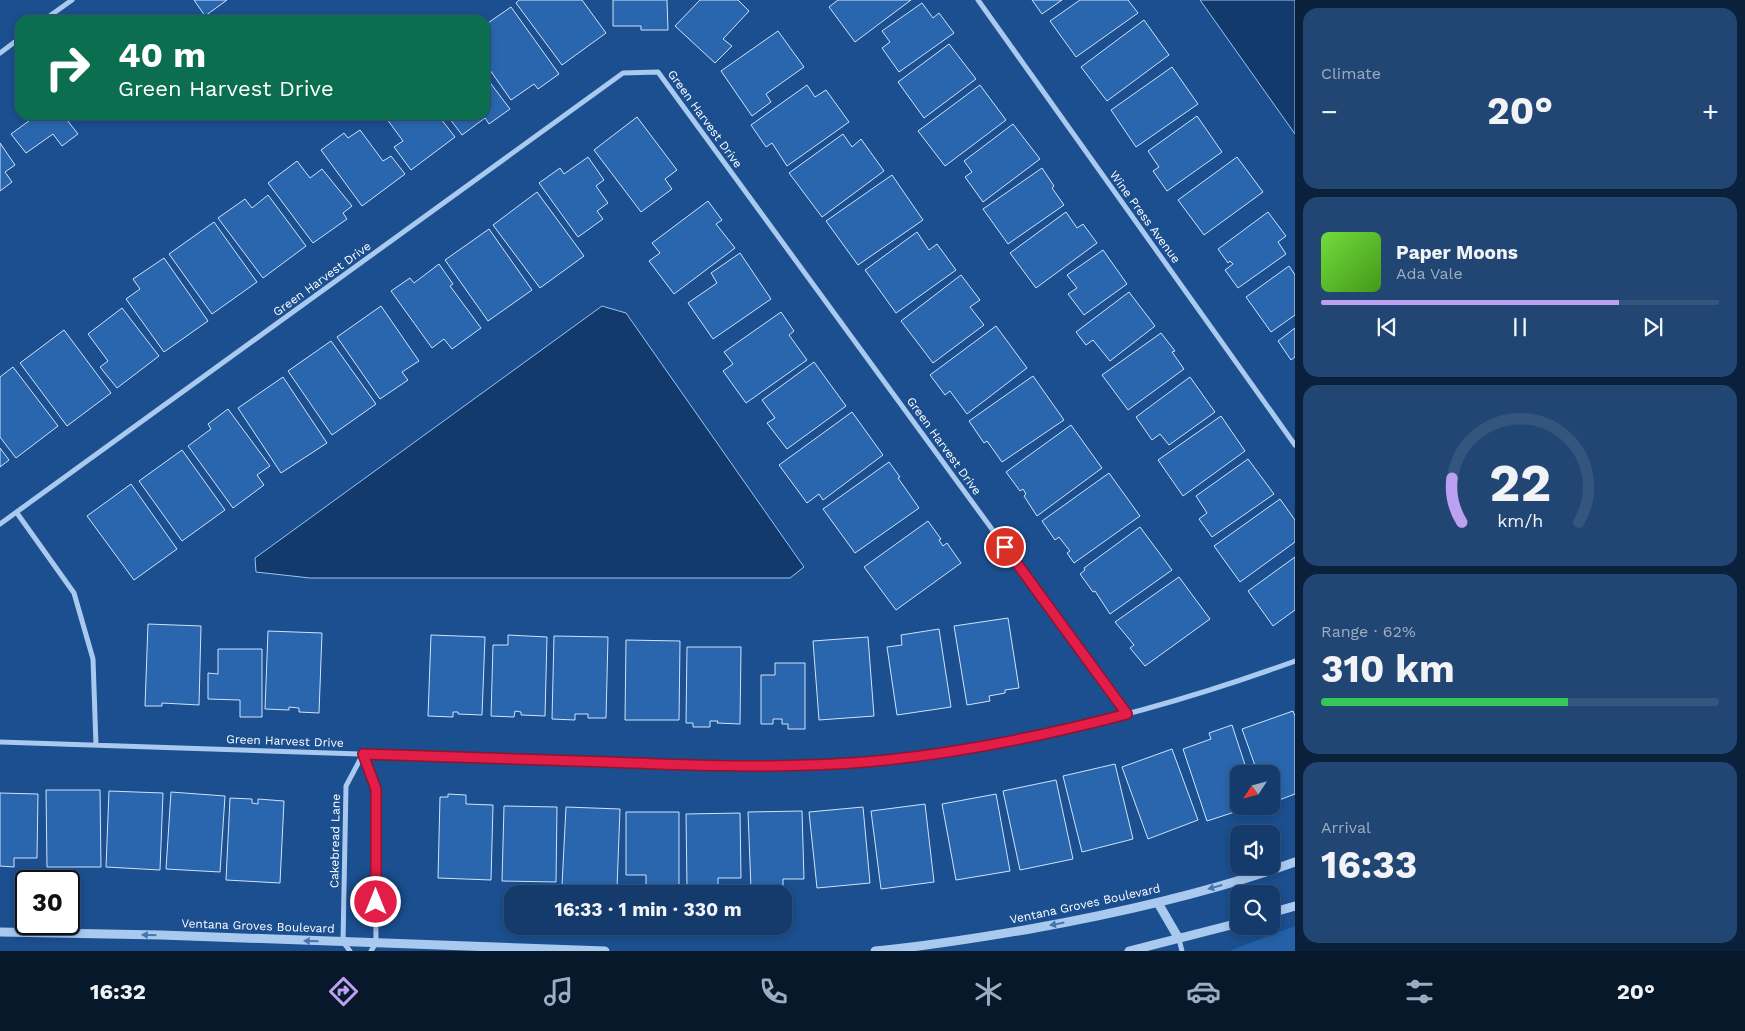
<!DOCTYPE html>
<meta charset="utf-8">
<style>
body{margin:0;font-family:"Work Sans",sans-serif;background:#214673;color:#f1f3f6;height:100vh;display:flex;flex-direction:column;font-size:19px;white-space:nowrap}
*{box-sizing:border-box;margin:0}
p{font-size:16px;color:#9dadc1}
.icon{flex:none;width:28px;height:28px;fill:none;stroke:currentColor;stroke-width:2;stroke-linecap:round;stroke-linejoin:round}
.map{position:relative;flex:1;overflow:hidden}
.details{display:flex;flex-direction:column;gap:8px;padding:8px;background:#0b203b;width:450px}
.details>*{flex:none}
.banner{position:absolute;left:15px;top:15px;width:475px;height:105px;border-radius:15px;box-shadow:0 2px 8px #0003,0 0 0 1px #33557e;background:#0b6e4f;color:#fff;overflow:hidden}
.needle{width:32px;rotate:234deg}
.controls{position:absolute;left:1230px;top:765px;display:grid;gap:10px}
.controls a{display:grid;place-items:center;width:50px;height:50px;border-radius:10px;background:#143b6b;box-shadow:0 2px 8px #0003,0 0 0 1px #33557e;font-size:25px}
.speed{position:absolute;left:15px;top:870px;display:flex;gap:10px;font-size:25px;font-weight:700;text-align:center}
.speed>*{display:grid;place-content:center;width:65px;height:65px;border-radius:50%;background:#143b6b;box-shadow:0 2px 8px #0003,0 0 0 1px #33557e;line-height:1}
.speed .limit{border:2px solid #111;border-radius:8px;background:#fff;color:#111}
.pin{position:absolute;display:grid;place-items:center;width:42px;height:42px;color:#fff;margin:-21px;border:2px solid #fff;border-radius:50%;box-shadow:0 1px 5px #0007}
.me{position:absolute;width:55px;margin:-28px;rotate:0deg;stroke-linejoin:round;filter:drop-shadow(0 0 4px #0008)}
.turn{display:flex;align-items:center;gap:18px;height:105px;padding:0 20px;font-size:22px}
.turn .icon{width:65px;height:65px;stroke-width:2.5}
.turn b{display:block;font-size:35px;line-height:42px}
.big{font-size:38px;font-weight:700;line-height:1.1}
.details .tile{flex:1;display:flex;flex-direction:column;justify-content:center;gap:8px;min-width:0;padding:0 18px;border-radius:15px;background:#214673}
.details .dial{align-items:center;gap:0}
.dial svg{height:130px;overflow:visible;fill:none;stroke:#33557e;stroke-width:7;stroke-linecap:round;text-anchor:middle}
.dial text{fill:#f1f3f6;stroke:none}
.song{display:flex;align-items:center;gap:15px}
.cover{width:60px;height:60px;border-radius:8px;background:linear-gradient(135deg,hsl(100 70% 55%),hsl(100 70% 35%))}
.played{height:5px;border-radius:2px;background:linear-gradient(90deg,#bca0f2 75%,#33557e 75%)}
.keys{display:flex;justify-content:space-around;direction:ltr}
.heat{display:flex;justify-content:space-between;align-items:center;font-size:28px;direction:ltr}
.charge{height:8px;border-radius:4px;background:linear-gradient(90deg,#34c759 62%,#33557e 0)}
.trip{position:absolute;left:504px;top:885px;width:288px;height:50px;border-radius:15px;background:#143b6b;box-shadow:0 2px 8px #0003,0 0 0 1px #33557e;font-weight:700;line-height:50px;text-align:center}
.dock{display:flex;height:80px;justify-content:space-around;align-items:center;background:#08182b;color:#9dadc1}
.dock .icon{width:35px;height:35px}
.dock .active{color:#bca0f2}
.dock b{font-size:22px;color:#f1f3f6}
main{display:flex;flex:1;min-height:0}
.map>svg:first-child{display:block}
.green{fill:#2461a8}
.water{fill:#123a6d;stroke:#9cc4f0}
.building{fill:#2a66ad;stroke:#cfe3fa}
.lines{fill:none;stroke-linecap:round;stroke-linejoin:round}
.minor{stroke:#a9c9ee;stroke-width:5}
.tertiary{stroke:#a9c9ee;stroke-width:9}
.oneway{fill:#4674ac}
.route-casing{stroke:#92132f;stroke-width:12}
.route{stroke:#e11d48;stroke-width:9}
.labels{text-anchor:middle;stroke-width:5;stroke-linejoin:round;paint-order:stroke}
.street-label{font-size:12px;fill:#fff;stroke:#1b4f8f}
</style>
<main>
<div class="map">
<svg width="1295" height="951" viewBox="0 0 1295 951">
<rect width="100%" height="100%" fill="#1b4f8f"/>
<path class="green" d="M1295,926V951H1229Z"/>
<path class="water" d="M1200,0H1295V134Z
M602,306L626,313L804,567L790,578H310L256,572L255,558Z"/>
<path class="building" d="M194,0H227L205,16Z
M519,0H582L606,33L562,65L516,3Z
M613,0H667L668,30H641V26H613Z
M700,0H738L749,11L723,39L732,46L715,63L675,26Z
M838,0H911L855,42L829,7Z
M1032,0H1062L1042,14Z
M1080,0H1128L1138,13L1076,57L1050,21Z
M922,3L933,18L939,13L954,33L899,72L882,48L890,42L882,31Z
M511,7L559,74L538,89L534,84L511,100L485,63V25Z
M1144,20L1169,55L1107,101L1081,67Z
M778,31L804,67L766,94L771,102L752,116L721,71Z
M949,44L976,79L924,118L898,82Z
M1172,67L1198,104L1136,147L1111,110Z
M485,76L510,109L489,124L485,118L462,135L447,115H485Z
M807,85L815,97L826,90L849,122L787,166L772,143L766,147L751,125Z
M980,85L1006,120L945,166L918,131Z
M37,115H63L78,134L62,146L53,134L26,153L11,134Z
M384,115H438L455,137L411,170L394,147L403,141Z
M1197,116L1222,152L1167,191L1153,171L1159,167L1148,151Z
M637,117L677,170L665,179L672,189L641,212L594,150Z
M1013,124L1040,159L983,202L965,177L972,172L964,161Z
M360,130L383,161L391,156L405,174L362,206L321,150L344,133L348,138Z
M843,134L852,147L861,139L884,171L822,217L789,173Z
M0,143L15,165L5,172L12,182L0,191Z
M588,157L604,180L596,186L608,203L597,211L603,219L578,237L539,183L560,168L564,174Z
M1237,157L1263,192L1204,235L1178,200Z
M297,161L310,178L322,169L352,206L343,213L347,219L313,243L268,183Z
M1042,168L1054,186L1052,188L1064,205L1008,244L983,209Z
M892,175L923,220L858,265L826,221Z
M537,192L584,256L540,288L493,225Z
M268,195L306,246L263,278L218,218L245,199L252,208Z
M708,201L722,220L716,224L735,248L674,294L649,261L660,253L652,243Z
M1066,212L1077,228L1083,224L1097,243L1036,288L1010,253Z
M1268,212L1286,236L1278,242L1286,254L1238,288L1225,270L1233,264L1230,261L1228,263L1218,249Z
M214,222L257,282L212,314L169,254Z
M489,229L532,290L488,321L445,260Z
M917,232L929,250L937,244L956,270L896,313L865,270Z
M1103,250L1127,284L1084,315L1068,294L1077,288L1067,275Z
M740,253L771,299L713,339L688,303L717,283L711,273Z
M164,258L208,321L164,352L126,299L140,289L133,279Z
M439,264L453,284L450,286L481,328L452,349L444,339L432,348L391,291L410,278L414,283Z
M1289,266L1295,275V315L1271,332L1246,297Z
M961,275L980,300L970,307L984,325L933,363L901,321Z
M1129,292L1155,326L1110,361L1093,340L1086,345L1076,332Z
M381,306L419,361L402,372L408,380L380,399L337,337Z
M122,308L159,356L117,388L100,367L108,361L88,334Z
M781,312L794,331L789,335L807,360L746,403L723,371L733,364L724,352Z
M996,326L1027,368L967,414L950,391L945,395L930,375Z
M1295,328V357L1291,360L1278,341Z
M64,330L111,393L67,426L20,363Z
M1161,333L1175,351L1172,352L1184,369L1128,410L1102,375Z
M331,341L376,404L332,435L288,371Z
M814,362L846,406L787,449L767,423L775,418L762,400Z
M13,367L58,426L16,458L0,437V377Z
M1033,376L1064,420L1002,462L987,441L984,443L969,421Z
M283,377L327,443L281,473L238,408Z
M1190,377L1215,412L1169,445L1160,434L1152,440L1136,417Z
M228,409L270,466L257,475L264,485L233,508L188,446L211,429L208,424Z
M852,412L883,455L823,500L819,494L807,503L779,465Z
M1221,416L1245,451L1183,496L1158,460Z
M1071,425L1102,468L1037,516L1024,496L1026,494L1023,489L1020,491L1006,472Z
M0,448L9,460L0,467Z
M182,450L225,510L182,541L139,481Z
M1248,459L1274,494L1212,537L1199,519L1207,513L1196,496Z
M889,462L900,477L898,478L919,508L855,553L823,509Z
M1109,473L1140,516L1074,563L1067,553L1070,551L1059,537L1055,540L1042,521Z
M131,484L177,549L134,580L87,516Z
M1280,499L1295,520V542L1240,582L1214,546Z
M928,521L941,539L939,540L943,546L947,543L961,563L896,610L864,567Z
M1140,527L1172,570L1110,614L1095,591L1093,592L1080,574L1085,570L1084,568Z
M1295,557V610L1273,626L1248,591Z
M1179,577L1210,619L1145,666L1130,648L1134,645L1115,622Z
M1008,618L1019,688L1005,690V693L989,696L990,701L967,705L954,626Z
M148,624L201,626L199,705L162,703V706H145Z
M939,629L951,707L897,715L887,647L902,645L901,635Z
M268,631L322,633L319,713L299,712V708L289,707V710L265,709Z
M431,635L485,637L482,715L458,714V712H453V717L428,716Z
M508,635L547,637L545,716L521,715V712L515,711L514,717L491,716L493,645H508Z
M554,636L608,637L606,718H588V714H575V720L552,719Z
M868,637L874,716L819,720L813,641Z
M626,640L680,641L679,720H625Z
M687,647H741L740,724L717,723L718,721H710V727H693V723H686Z
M218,649H262V717H240V700L208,699V673L218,674Z
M775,663H805V729H788V724H782V719H773V724H761V675H775Z
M1293,711L1295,716V794L1271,803V774H1258L1242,729Z
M1232,725L1248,774H1239V806H1253L1207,821L1183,749L1211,739L1209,733Z
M1172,749L1198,820L1148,839L1122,767Z
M1115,764L1133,839L1082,852L1063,776Z
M1056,780L1073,859L1020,870L1003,791Z
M46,790H100L101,867H47Z
M109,791L163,793L160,870L106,867Z
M171,792L225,796L220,872L166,869Z
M0,793L38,794L37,858H14V867L0,866Z
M448,794L466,795V804L493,805L491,880L438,878L440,797H448Z
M996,794L1010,871L956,880L942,804Z
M230,798L252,799V803L258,804V799L284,801L280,883L226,880Z
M925,804L934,882L881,889L871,811Z
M504,806L557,807L556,882L502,881Z
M566,807L620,809L617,888L562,885Z
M863,807L870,883L817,888L809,812Z
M802,811L804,879H783V888L751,889L748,812Z
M626,812H679V886H646V875H626Z
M740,813L741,878H718V887H687L686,814Z"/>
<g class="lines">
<path class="minor" d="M978,0L1295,445
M44,20L72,0
M0,53L20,38
M17,513L74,593L93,659L96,745
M0,524L623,73L658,72L1127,714
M0,742L663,764C720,765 779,769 836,764C994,752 1147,715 1295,661
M363,754L375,789L376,943L371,951
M1179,939L1182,951
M350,951L343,942L346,786L363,754"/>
<path class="tertiary" d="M1158,903L1179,939
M1271,913L1295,906
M0,932L161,935L605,951
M875,951C927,946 978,938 1030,929C1119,913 1209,893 1295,862
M1129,951L1239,923"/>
</g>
<defs><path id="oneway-solid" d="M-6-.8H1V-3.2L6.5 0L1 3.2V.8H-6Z" transform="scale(1.25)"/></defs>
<g class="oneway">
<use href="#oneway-solid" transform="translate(1215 887) rotate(164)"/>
<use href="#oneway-solid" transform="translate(1057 924) rotate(169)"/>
<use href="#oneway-solid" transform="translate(149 935) rotate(-179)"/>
<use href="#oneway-solid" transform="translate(311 941) rotate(-178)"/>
</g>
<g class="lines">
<g class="route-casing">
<path id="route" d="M376,902V789L363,754C444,756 525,759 607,762C682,765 759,768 834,764C933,759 1032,739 1127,714L1005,547"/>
</g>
<use href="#route" class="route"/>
</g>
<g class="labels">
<g class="street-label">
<text transform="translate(705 119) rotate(54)" y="4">Green Harvest Drive</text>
<text transform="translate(1145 217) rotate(54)" y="4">Wine Press Avenue</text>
<text transform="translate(322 279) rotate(-36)" y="4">Green Harvest Drive</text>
<text transform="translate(944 446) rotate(54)" y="4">Green Harvest Drive</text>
<text transform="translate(285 741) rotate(2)" y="4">Green Harvest Drive</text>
<text transform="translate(335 841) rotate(-89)" y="4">Cakebread Lane</text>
<text transform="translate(1085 904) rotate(-12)" y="4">Ventana Groves Boulevard</text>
<text transform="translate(258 926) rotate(2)" y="4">Ventana Groves Boulevard</text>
</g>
</g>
</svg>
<div class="controls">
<a><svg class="needle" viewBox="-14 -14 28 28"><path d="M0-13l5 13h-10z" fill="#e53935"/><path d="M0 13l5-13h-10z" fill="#9dadc1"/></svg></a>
<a><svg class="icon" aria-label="sound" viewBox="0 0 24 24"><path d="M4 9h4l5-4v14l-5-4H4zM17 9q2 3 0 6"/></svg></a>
<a><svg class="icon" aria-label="search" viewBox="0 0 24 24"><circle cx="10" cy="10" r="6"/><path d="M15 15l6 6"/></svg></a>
</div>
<div class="speed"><div class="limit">30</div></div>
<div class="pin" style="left:1005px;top:547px;background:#d93025"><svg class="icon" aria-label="arrive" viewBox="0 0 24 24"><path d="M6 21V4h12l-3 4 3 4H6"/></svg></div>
<svg class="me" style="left:376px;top:902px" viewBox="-20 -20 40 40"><circle r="17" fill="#e11d48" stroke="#fff" stroke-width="3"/><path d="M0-11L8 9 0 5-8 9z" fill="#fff"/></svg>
<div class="trip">16:33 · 1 min · 330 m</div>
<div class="banner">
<div class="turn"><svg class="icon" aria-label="right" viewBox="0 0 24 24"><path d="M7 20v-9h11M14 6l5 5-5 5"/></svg><div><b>40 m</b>Green Harvest Drive</div></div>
</div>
</div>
<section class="details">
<div class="tile"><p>Climate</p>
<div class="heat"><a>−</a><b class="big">20°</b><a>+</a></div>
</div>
<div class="tile">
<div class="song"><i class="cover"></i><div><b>Paper Moons</b><p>Ada Vale</p></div></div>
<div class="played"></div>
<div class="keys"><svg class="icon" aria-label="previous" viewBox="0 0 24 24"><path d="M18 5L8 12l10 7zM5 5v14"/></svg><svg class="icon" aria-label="pause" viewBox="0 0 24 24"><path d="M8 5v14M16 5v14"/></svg><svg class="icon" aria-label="next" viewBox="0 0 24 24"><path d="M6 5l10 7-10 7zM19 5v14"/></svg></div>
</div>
<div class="tile dial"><svg viewBox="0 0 100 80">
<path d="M14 69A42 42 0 1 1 86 69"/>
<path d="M14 69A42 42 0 0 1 8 42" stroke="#bca0f2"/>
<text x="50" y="56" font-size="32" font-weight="700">22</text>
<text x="50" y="72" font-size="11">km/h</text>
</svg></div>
<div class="tile"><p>Range · 62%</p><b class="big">310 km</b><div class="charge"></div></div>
<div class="tile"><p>Arrival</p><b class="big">16:33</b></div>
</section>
</main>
<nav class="dock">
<b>16:32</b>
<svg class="icon active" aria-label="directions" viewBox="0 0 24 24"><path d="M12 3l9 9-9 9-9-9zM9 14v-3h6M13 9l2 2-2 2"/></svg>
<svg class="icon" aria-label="music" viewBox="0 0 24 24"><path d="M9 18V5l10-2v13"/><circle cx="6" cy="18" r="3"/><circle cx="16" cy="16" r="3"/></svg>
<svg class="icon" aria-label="phone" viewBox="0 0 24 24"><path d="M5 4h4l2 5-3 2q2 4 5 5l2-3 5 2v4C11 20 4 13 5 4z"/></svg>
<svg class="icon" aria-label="climate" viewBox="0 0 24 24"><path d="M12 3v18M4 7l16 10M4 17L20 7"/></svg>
<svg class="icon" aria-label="car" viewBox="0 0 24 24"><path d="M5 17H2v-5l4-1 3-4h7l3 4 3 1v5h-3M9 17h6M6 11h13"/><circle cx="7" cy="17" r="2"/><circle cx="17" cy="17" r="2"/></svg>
<svg class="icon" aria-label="filters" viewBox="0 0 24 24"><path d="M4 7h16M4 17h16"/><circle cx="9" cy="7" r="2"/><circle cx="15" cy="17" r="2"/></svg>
<b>20°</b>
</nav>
